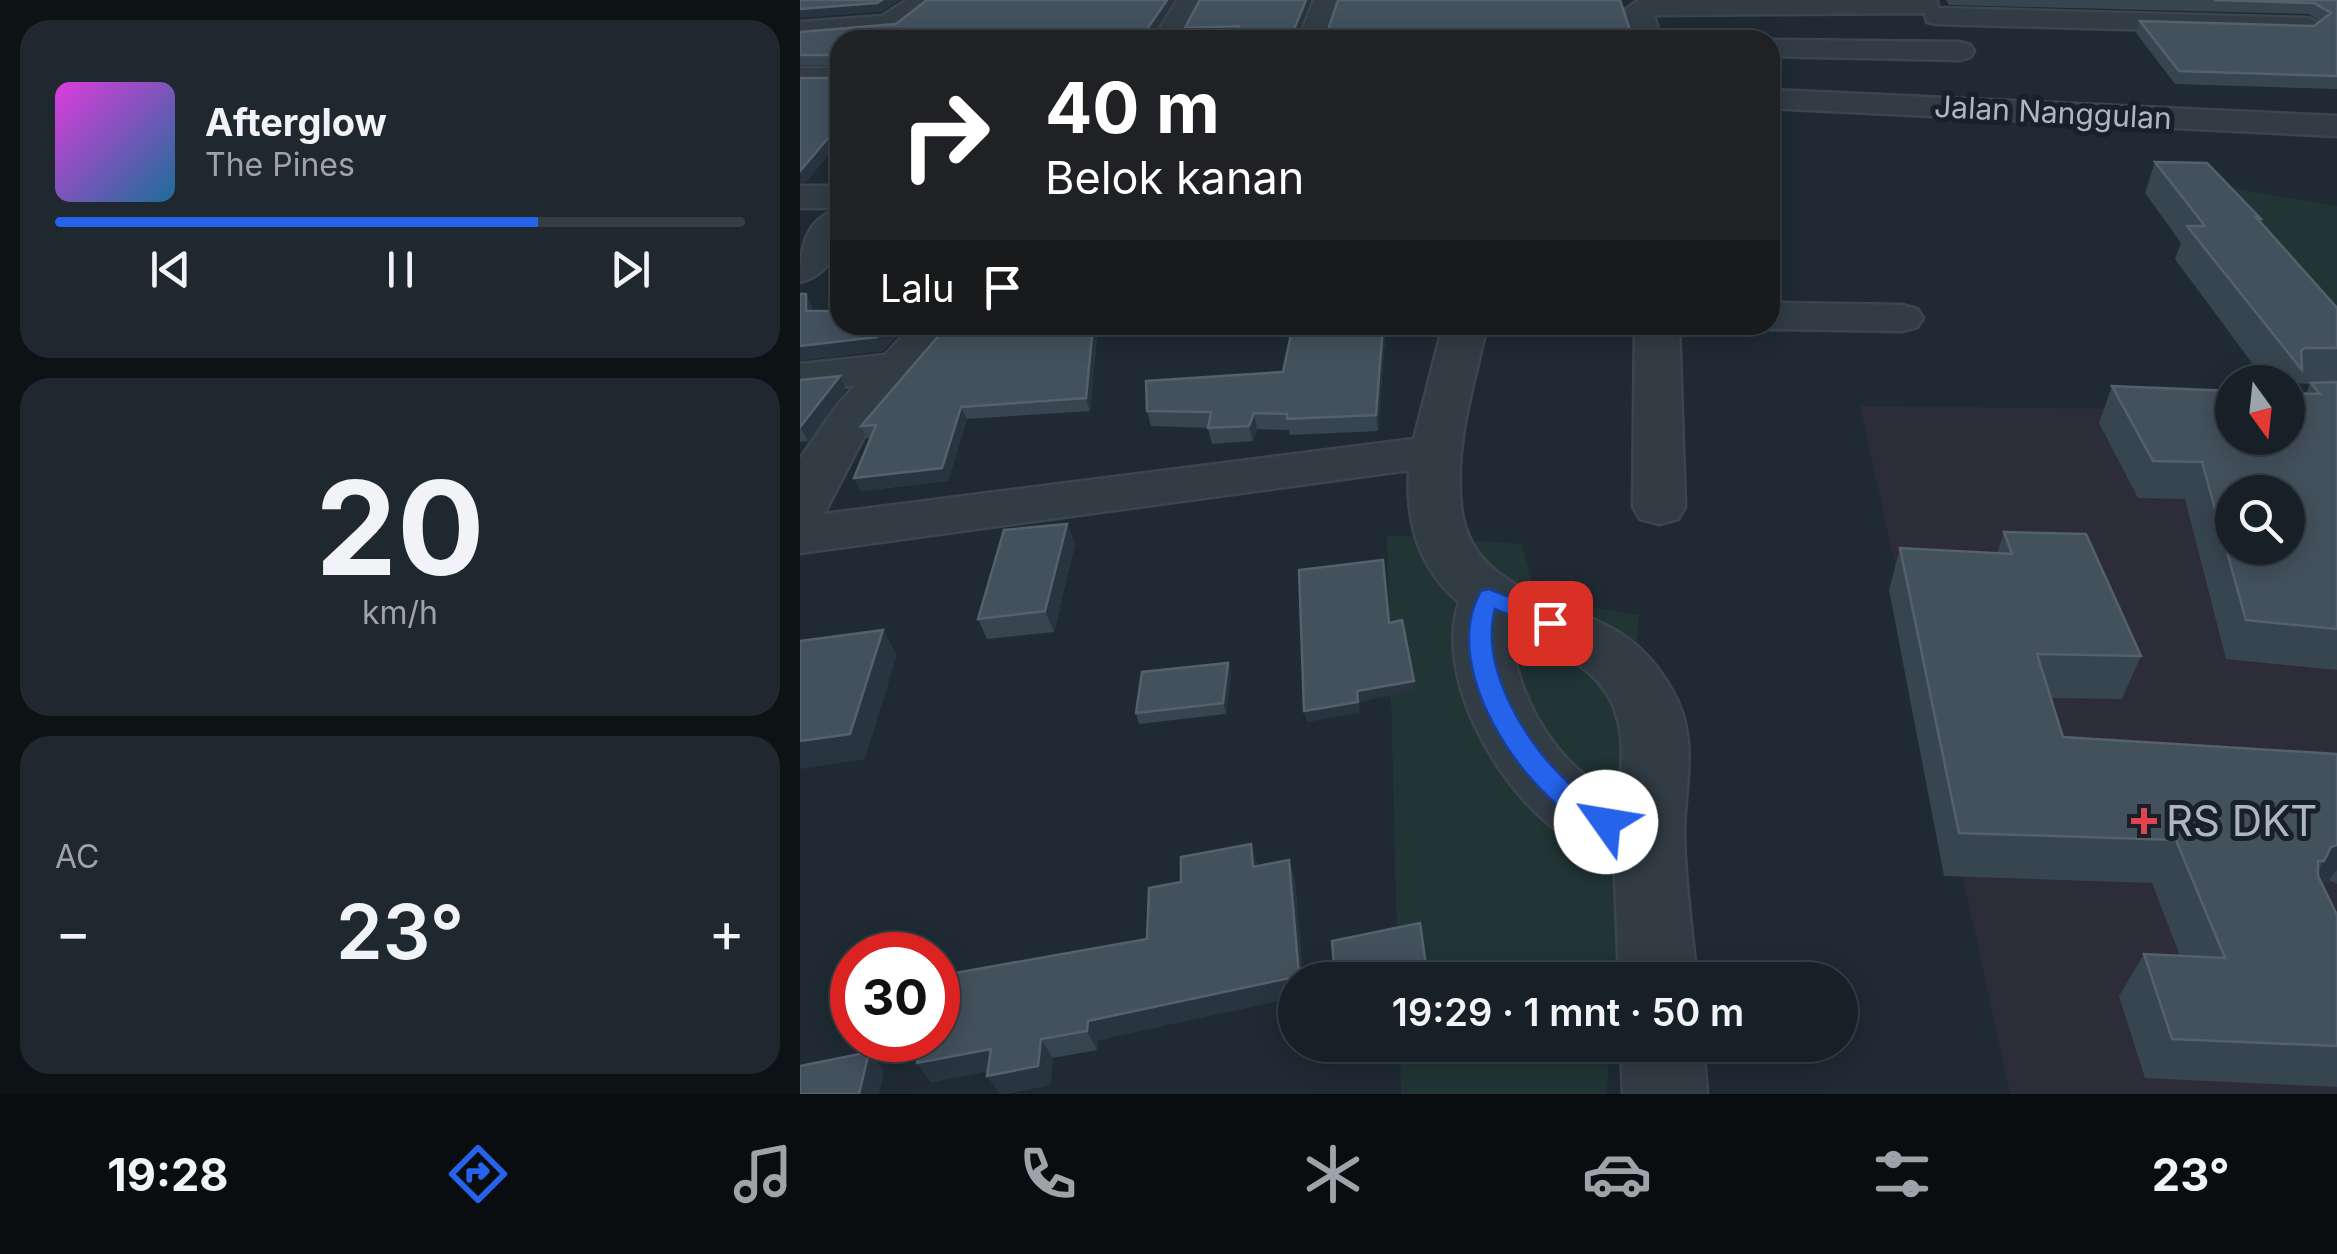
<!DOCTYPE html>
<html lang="id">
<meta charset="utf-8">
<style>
body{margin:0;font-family:Inter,sans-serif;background:#20282f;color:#f1f3f6;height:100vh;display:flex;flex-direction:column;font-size:38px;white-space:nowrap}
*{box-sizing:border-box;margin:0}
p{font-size:32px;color:#9ea3a7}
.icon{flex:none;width:55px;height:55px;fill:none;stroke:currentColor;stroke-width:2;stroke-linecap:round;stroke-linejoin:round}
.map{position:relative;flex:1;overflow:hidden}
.drawer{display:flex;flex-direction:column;gap:20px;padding:20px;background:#0d1215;width:800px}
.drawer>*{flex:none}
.guide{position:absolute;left:30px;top:30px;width:950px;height:305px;border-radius:30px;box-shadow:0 5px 25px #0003,0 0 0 2px #363e44;background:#202124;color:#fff;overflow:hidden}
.needle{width:65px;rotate:165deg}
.tools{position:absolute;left:1415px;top:365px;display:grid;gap:20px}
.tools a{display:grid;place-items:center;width:90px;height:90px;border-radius:50%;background:#172027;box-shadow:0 5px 25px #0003,0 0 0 2px #363e44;font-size:50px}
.speed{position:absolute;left:30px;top:932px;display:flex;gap:20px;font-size:50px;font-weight:700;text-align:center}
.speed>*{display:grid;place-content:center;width:130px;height:130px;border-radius:50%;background:#172027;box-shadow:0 5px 25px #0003,0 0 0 2px #363e44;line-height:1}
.speed .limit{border:15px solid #d22;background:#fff;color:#111}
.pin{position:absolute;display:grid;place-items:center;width:85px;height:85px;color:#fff;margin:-42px;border-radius:20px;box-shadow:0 5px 15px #0006}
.me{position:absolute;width:110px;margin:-55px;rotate:302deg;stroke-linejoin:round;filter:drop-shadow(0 0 8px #0008)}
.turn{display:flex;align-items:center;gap:35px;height:210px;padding:0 50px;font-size:45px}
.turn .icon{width:130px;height:130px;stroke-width:2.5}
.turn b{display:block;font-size:70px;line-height:85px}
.then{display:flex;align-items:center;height:95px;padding:0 50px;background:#0003;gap:20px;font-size:38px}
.big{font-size:75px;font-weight:600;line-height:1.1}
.drawer .card{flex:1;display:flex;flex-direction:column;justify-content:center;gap:15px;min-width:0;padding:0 35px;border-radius:30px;background:#20282f}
.drawer .dial{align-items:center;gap:0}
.dial b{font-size:130px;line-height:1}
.song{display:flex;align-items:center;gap:30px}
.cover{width:120px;height:120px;border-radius:15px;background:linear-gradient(135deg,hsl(300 70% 55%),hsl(200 70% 35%))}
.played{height:10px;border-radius:5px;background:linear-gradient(90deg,#2563eb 70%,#363e44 70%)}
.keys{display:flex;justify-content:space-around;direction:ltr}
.heat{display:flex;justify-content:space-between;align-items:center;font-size:55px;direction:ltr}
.trip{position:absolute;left:478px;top:962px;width:580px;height:100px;border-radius:50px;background:#172027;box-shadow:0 5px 25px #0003,0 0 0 2px #363e44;font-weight:600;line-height:100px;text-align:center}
.dock{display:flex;height:160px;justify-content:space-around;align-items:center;background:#090d10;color:#9ea3a7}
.dock .icon{width:70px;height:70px}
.dock .active{color:#2563eb}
.dock b{font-size:45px;color:#f1f3f6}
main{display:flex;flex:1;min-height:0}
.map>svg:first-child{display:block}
.medical{fill:#2d2d39;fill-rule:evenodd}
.green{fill:#213535}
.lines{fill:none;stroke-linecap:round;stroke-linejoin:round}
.minor-casing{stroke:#3c454e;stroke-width:5}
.minor{fill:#323c45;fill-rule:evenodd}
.wall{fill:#374551;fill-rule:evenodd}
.shaded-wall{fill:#283540}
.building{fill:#43515d;stroke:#54616d;stroke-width:2.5;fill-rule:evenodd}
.route{fill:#2563eb;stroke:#184099;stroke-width:2.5}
.health-dot{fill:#e0444e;stroke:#182129;stroke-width:4}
.labels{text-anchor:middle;stroke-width:10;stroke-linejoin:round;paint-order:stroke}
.far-street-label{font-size:30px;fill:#acb7c2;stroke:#182129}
.near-poi-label{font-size:42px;fill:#acb7c2;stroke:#182129;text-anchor:start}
</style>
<main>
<section class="drawer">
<div class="card">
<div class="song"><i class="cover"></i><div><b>Afterglow</b><p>The Pines</p></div></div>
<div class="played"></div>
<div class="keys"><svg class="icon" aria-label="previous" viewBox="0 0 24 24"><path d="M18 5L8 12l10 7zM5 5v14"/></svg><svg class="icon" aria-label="pause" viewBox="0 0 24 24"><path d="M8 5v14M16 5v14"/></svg><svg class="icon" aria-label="next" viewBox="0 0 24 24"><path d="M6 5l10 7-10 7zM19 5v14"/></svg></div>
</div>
<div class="card dial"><b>20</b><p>km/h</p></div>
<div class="card"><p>AC</p>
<div class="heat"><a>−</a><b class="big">23°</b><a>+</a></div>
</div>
</section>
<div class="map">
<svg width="1537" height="1094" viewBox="0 0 1537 1094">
<rect width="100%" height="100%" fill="#1f2a34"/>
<path class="medical" d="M1060,406L1432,410V438H1488L1537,412V1094H1210ZM1432,492H1488V548H1432Z"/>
<path class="green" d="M1414,185L1537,206V311Z
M587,535L722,544L736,597L839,615L815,980H598Z
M600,1045H810L807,1094H601Z"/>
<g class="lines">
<g class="minor-casing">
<path id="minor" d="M107,0H137L99,30L0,38V22L82,16Z
M377,0H403L381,40H353Z
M514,0H540L526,40H498Z
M839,0H1137L1138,8L1509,18L1523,26L1509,34L1136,24L1127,22L1125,13L854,15L861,40H833L826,9Z
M968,40H970L1160,42L1170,45L1174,51L1170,57L1160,60L970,56Z
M0,68H40V86H0Z
M970,90L1537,116V136L970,108Z
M0,186H40V208H0Z
M40,209C40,240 36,273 0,282C0,251 4,218 40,209Z
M970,303L1102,305L1117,309L1123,318L1117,327L1102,331L970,329L955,325H970Z
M113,325H159L68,429L24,514L614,439L643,325H687C674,384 654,445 661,506C670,593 764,596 824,636C848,652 864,674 877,700C898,744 884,789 884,835C885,884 892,932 897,980H819L814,852C792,845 768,839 750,825C693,779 635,675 659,602C618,567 606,522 609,470L0,553V459L34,409L56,385L0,392V364L85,355ZM711,631C800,666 834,696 818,795C758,770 714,695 711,631Z
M835,325H879L885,507L878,519L859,524L840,519L833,507Z
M821,1045H903L907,1094H823Z"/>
</g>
<use href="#minor" class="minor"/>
</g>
<path class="wall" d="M127,0H375L350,39L40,40V148H34L6,182L39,78V65H0V32L96,24Z
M400,0L498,33L833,40L435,36L387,37L385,28Z
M1146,0H1537V89L1375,84L1336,33L1340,21L1514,26L1520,21L1509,14L1149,5Z
M1355,162L1460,218L1459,221L1537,308V670L1426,659L1385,499L1338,498L1299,423L1312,386L1488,438V382H1466L1375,259L1381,243L1345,193ZM1495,383L1510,384L1506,394L1491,393Z
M148,325H293L297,337L290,411L167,419L148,481L60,491L70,438H67L61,426Z
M493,325H639L637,335L585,337L578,431L490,435L489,430L457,429L453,441L412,444L408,428L351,426L347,411L483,372Z
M0,380L46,390L8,441L0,442Z
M267,524L275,544L254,632L187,639L178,619Z
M1204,532L1341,656L1322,699L1251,698L1263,737L1537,754V884L1529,880L1522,883L1537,915V1087L1345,1078L1319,996L1344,954L1380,956L1352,883L1144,876L1089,590L1100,548L1197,554Z
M428,663L431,673L426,714L339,724L336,713Z
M451,844L457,867L489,860L495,881L503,980H495V997L298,1040L297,1050L253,1058L250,1085L203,1094H200L188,1071L131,1082L117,1063L347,939L381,882Z"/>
<path class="shaded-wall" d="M82,0H100L81,12L0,18V9Z
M367,0H375L350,39L347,29Z
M506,0H511L496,40L493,32Z
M332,30L334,40H325Z
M29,137L34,148L6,182L0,184V171Z
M6,294L12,307V325L6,311Z
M89,325L107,326L83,351L0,361V346Z
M293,325L297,337L290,411L286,398Z
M584,325L585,337L578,431L576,415Z
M40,376L46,390L8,441L0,427Z
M161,407L167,419L148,481L60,491L54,478Z
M454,413L457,429L453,441L449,426Z
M267,524L275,544L254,632L245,611Z
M83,630L97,655L65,759L0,769V741Z
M428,663L431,673L426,714L423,703Z
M614,681L615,691L559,702L560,713L507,722L504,711L557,691Z
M451,844L457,864L459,888L453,867Z
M1537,845V870L1529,880L1504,888L1524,861L1531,847Z
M489,860L495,881L503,980H495V997L298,1040L297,1050L287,1031L288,1021Z
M241,1039L253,1058L250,1085L200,1094L187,1076Z
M540,1045H633L545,1063Z
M191,1049L204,1068L131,1082L117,1063Z
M69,1052L84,1071L79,1094H59Z"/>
<path class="building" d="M0,0H82L77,3L0,9Z
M127,0H367L347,29L332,30L325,40H40V136L29,137L0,171V78H39V55H0V32L96,24Z
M400,0H506L493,32L527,33L538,0H820L833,40H433L439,26L385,28Z
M1414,0H1537V76L1379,71L1340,21L1514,26L1531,13L1514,3Z
M1355,162L1407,163L1460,218L1456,217L1537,308V348H1505L1501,351L1502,370L1387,226H1405Z
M0,294H6V311H40V325H89L77,337L0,346Z
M148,325H293L286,398L161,407L142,468L54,478L76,425L61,426Z
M493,325H583L576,415L487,419V414L454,413L449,426L408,428L411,412L347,411L346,381L483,372Z
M40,376L0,427V380Z
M1537,382V629L1446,620L1402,462L1353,461L1312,386L1432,391V438H1488V393L1520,394L1511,383ZM1432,492H1488V548H1432Z
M267,524L245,611L178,619L204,530Z
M1204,532L1286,534L1341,656L1237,654L1263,737L1537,754V845L1531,847L1524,861H1518V876L1537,915V1046L1372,1039L1344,954L1425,958L1376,840L1159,833L1100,548L1212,554Z
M583,560L589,623L602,620L614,681L557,691L558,702L504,711L499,570Z
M83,630L50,734L0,741V641Z
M428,663L423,703L336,713L342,672Z
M451,844L453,867L489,860L499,976L288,1021L287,1031L241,1039L238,1066L187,1076L191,1049L117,1063L122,1040H138V976L347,939L349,888L381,882V857Z
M620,923L628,980H535L532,941Z
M69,1052L59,1094H0V1066Z"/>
<path class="route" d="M689,589L759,617L763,623L750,632L695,609C679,669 728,748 772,786C786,798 813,806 821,822L816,831L806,835C730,808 635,669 681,591Z"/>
<path class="health-dot" d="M1339 806h10v10h10v10h-10v10h-10v-10h-10v-10h10z"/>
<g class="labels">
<g class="far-street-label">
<text transform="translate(1253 113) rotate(3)" y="10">Jalan Nanggulan</text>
</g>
<g class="near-poi-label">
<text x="1366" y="836">RS DKT</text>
</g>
</g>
</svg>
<div class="tools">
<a><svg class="needle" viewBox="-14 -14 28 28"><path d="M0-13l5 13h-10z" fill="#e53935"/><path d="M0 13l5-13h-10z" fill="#9ea3a7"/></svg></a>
<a><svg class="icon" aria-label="search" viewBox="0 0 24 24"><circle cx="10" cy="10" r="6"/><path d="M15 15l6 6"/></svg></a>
</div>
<div class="speed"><div class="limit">30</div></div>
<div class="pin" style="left:750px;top:623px;background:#d93025"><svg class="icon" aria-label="arrive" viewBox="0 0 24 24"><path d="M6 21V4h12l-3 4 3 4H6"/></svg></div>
<svg class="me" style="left:806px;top:822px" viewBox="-20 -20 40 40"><circle r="19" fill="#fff"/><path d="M0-13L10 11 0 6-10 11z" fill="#2563eb"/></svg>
<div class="trip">19:29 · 1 mnt · 50 m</div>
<div class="guide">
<div class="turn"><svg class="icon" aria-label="right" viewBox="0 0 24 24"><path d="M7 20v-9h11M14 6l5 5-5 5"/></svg><div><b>40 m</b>Belok kanan</div></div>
<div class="then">Lalu<svg class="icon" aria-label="arrive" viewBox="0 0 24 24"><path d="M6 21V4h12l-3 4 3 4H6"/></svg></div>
</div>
</div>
</main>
<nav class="dock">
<b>19:28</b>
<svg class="icon active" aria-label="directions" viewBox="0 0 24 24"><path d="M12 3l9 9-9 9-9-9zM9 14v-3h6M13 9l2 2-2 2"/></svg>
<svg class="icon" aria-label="music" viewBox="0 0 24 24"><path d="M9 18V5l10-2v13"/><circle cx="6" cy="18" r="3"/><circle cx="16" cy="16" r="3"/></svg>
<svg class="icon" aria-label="phone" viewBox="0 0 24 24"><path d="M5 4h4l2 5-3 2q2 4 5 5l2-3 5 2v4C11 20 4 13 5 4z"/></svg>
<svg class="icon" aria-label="climate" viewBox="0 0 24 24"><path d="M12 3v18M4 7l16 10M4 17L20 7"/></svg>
<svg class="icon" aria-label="car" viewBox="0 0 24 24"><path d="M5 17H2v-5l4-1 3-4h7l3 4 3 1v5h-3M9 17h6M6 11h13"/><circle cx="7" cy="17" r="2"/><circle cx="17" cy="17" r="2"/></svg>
<svg class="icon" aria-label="filters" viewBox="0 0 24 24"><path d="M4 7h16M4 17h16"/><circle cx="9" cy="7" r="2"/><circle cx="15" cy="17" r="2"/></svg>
<b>23°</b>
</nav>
